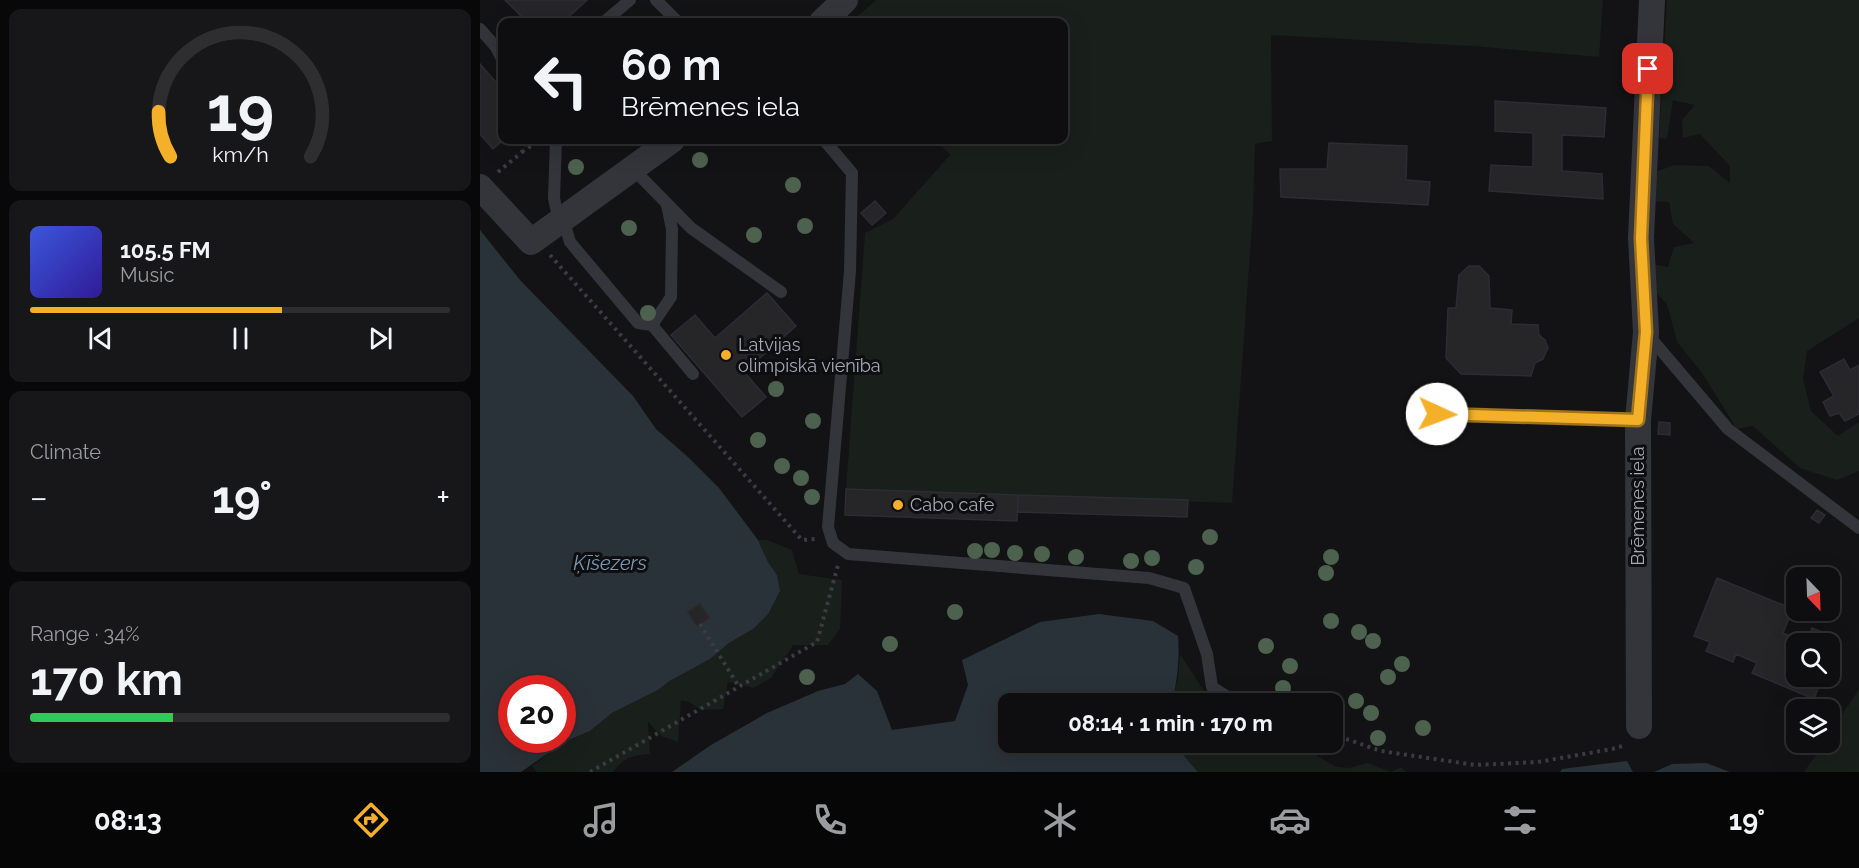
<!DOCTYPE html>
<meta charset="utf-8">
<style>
body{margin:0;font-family:Raleway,sans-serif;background:#171719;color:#f1f3f6;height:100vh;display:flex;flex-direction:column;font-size:22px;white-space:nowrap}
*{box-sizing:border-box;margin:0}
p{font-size:20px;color:#9b9c9f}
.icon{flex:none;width:33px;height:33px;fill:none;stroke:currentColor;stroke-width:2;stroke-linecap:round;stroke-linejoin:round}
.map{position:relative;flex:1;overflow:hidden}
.sheet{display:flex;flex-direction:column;gap:9px;padding:9px;background:#080809;width:480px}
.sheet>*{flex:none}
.guide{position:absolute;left:18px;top:18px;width:570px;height:126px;border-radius:12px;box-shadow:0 6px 24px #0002,0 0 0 2px #2e2e30;background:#0e0e10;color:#f1f3f6;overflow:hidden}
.needle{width:39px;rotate:157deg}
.controls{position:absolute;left:1306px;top:567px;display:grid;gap:12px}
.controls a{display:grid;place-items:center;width:54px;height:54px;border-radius:12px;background:#0e0e10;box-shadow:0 6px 24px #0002,0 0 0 2px #2e2e30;font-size:30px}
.speed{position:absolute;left:18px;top:675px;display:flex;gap:12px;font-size:30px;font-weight:700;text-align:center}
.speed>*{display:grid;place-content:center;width:78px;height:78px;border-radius:50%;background:#0e0e10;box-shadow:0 6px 24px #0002,0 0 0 2px #2e2e30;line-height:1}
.speed .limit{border:9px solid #d22;background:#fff;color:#111}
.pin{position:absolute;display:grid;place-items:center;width:51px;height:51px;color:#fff;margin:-26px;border-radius:12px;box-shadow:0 3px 9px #0006}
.me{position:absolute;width:66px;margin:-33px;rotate:92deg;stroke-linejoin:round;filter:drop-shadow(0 0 4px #0008)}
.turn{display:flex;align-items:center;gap:21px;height:126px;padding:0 24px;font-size:27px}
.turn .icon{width:78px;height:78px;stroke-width:2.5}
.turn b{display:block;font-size:42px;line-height:51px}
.big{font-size:45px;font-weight:700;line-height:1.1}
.sheet .tile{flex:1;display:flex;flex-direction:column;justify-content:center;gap:9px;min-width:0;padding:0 21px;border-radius:12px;background:#171719}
.sheet .dial{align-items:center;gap:0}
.dial svg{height:156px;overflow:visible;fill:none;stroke:#2e2e30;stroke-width:7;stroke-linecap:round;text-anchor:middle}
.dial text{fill:#f1f3f6;stroke:none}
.song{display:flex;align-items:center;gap:18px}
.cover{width:72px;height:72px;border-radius:9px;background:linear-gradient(135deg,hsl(230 70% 55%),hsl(250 70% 35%))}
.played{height:6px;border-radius:3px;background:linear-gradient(90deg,#f5b02a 60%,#2e2e30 60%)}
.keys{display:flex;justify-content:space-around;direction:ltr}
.heat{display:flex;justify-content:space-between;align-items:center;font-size:33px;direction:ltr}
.charge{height:9px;border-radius:4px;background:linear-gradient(90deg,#34c759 34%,#2e2e30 0)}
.trip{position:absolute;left:518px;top:693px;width:345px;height:60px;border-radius:12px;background:#0e0e10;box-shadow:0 6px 24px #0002,0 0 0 2px #2e2e30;font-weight:700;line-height:60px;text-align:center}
.tabs{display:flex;height:96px;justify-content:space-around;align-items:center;background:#060606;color:#9b9c9f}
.tabs .icon{width:42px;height:42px}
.tabs .on{color:#f5b02a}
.tabs b{font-size:27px;color:#f1f3f6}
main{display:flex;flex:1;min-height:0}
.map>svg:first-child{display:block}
.green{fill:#191f1a}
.water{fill:#293238;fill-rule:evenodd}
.building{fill:#262629;stroke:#2d2d31;stroke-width:1.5}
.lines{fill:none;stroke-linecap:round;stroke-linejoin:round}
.path{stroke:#3a3c41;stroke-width:4;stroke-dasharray:3 4.5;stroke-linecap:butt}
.service{stroke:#34353a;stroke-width:12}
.minor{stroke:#34353a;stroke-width:26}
.tree{fill:#4c614e}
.route-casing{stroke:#9f721b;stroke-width:15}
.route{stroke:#f5b02a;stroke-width:10}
.poi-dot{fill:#f5b02a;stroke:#0e0e10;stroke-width:2}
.labels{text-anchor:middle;stroke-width:6;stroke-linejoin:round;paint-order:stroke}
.poi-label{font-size:18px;fill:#a4a9b5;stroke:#0e0e10;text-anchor:start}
.street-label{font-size:18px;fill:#a4a9b5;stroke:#0e0e10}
.water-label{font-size:20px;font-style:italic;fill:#7a98b2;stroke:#0e0e10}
</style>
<main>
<section class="sheet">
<div class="tile dial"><svg viewBox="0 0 100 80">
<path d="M14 69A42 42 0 1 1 86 69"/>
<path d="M14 69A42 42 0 0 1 8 46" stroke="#f5b02a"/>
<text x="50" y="56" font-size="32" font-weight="700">19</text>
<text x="50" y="72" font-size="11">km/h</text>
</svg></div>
<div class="tile">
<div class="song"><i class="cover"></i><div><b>105.5 FM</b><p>Music</p></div></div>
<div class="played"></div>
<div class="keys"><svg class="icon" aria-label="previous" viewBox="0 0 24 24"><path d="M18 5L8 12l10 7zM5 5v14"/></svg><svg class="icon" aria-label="pause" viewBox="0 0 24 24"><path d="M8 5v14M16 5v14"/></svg><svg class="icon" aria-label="next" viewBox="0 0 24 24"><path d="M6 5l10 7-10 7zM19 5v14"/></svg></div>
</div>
<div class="tile"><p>Climate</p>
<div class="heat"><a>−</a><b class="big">19°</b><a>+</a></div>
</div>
<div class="tile"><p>Range · 34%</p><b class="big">170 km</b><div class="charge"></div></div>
</section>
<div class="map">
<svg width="1379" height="772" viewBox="0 0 1379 772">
<rect width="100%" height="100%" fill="#131315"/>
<path class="green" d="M396,0H1123L1119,57L993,46L791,35L792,141L775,144L773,211L752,503L366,489L385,233L413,219L470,155L456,140H584V22H371Z
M1187,0H1379V318L1327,351L1323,379L1331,411L1358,436L1379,422V471L1357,480L1320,468L1273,426L1257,429L1222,373L1197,342L1187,304L1171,288L1167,263L1188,267L1194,247L1214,243L1193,224L1189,202L1166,201L1169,174L1195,165L1229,166L1250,183V166L1220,134L1203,138L1202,120L1215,105L1193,100L1187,139L1179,138Z
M278,540H287L312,550L319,574L362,580L360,629L348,645H313L291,678L274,688L248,682L243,709L221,710L209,702L201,700L198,742L181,736L168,722L170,754C154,755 143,758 133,772H57L52,766L84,742L110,731L132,713L178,690L188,682L230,659L249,643L273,629L297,575L288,562Z
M700,654L728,697L735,703L692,704L698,677Z
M1379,689V772H1324L1344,743L1350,742V733Z
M696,743H829L837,756L857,767L869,768L888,763L911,772L921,767L926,772H718L705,757Z"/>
<path class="water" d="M0,230L40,280L153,396L176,429L209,458L239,488L278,540L288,562L297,575L300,591L288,614L273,629L249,643L230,659L188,682L178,690L132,713L110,731L84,742L41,772H0ZM32,688H82V740H32Z
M619,614L673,621L698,636C700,660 697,681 692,703L528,704V742L696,743L705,757L718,772H192L231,745L287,713L338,691L365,684L378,674L397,691L412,730L475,721L488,685L482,660L560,622Z
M1147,761L1153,772H1080L1082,769Z
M1226,763L1250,772H1174L1192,764Z"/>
<path class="building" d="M25,0H107L83,22H47Z
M0,64L22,89L23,140L13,149L0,134Z
M1015,101L1126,108L1124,137L1082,135V171L1122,174L1123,199L1009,191L1011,165L1053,167V133L1015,131Z
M849,143L927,146L926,180L950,182L948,205L801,197L800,169H847Z
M395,201L406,213L392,225L381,213Z
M989,266H999L1009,276L1010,308L1032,310L1031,324L1058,325L1059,335L1065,340L1068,348L1063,359L1055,363L1051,376L981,374L966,358L968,308H976L979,275Z
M287,293L316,326L264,372L286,397L262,417L191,335L215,315L235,338Z
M1364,359L1370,370L1379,365V414L1365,421L1359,413L1350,416L1343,402L1354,396L1340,372Z
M1179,422L1190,423V435L1178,434Z
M366,489L538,495L537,521L365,515Z
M538,495L708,500L707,517L538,512Z
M1337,510L1345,515L1339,523L1331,518Z
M1237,578L1313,609L1303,633L1326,643L1332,628L1359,639L1350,660V644H1317V676H1343L1334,699L1272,673L1277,663L1256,654L1253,662L1226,651L1230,642L1214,636Z
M220,603L230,618L217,627L207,612Z"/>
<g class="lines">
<path class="path" d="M42,152L60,140
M18,172L42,152L46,140
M70,255L322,540L336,539
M220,624L259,687
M852,734L901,751L995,765L1058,762L1132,749L1146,745
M110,772L337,642L358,565"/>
<path class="service" d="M176,0L198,22
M124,22L150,0
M0,29L16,47L22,59
M76,140L74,198L76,208L83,218L90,242L158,323L172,325L213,374
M344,140L372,173L370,271L348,527L353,543L368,554L669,578L704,588L727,654L732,687L748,697
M152,168L211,228L301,292
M172,325L191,297L192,229L187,205
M1168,335L1248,429L1379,528
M957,414L1158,420"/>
<path class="minor" d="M342,22L365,0
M0,187L51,242L192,140
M1159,726L1158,420L1166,332L1161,238L1172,0"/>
</g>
<g class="tree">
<circle cx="220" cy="160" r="8"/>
<circle cx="96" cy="167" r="8"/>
<circle cx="313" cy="185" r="8"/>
<circle cx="325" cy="226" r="8"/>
<circle cx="149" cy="228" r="8"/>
<circle cx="274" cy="235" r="8"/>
<circle cx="168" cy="313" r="8"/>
<circle cx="296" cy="389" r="8"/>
<circle cx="333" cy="421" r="8"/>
<circle cx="278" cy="440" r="8"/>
<circle cx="302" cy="466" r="8"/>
<circle cx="321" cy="478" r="8"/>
<circle cx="332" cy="497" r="8"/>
<circle cx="730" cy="537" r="8"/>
<circle cx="512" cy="550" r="8"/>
<circle cx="495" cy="551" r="8"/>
<circle cx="535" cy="553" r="8"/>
<circle cx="562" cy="554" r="8"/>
<circle cx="596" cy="557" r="8"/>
<circle cx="851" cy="557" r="8"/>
<circle cx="672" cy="558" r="8"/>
<circle cx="651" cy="561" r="8"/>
<circle cx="716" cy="567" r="8"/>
<circle cx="846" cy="573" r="8"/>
<circle cx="475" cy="612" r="8"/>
<circle cx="851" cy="621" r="8"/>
<circle cx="879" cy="632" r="8"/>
<circle cx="893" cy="641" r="8"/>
<circle cx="410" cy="644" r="8"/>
<circle cx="786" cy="646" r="8"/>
<circle cx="922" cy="664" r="8"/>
<circle cx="810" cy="666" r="8"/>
<circle cx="327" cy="677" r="8"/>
<circle cx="908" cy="677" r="8"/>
<circle cx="803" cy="688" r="8"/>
<circle cx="876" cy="701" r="8"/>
<circle cx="891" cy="713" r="8"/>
<circle cx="943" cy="728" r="8"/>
<circle cx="898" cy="738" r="8"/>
</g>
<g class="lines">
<g class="route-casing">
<path id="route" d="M957,414L1158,420L1166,332L1161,238L1168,69"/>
</g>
<use href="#route" class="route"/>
</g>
<g class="poi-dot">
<circle cx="246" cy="355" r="6"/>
<circle cx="418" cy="505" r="6"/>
</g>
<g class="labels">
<g class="poi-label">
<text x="258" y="351">Latvijas<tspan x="258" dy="21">olimpiskā vienība</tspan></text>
<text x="430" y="511">Cabo cafe</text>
</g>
<g class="street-label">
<text transform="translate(1158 506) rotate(-90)" y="6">Brēmenes iela</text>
</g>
<g class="water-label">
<text x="130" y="570">Ķīšezers</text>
</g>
</g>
</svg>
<div class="controls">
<a><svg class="needle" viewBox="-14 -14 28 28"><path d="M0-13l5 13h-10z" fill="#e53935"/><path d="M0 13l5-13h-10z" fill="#9b9c9f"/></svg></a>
<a><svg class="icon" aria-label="search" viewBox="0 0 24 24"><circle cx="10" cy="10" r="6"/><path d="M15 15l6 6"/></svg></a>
<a><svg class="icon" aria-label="layers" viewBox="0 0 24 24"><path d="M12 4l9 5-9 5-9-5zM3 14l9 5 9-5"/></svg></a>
</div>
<div class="speed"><div class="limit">20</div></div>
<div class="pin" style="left:1168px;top:69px;background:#d93025"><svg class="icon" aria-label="arrive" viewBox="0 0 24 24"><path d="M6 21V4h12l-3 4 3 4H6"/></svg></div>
<svg class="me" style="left:957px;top:414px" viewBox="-20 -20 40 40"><circle r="19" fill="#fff"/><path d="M0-13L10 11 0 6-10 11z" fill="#f5b02a"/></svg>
<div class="trip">08:14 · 1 min · 170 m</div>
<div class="guide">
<div class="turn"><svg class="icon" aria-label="left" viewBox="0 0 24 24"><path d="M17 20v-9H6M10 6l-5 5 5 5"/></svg><div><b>60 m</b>Brēmenes iela</div></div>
</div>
</div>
</main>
<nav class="tabs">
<b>08:13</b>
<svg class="icon on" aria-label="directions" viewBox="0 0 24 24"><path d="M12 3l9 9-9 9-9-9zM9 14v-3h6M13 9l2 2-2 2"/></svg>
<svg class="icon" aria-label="music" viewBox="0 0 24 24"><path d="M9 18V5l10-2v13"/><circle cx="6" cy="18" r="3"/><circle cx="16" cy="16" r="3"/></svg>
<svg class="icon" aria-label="phone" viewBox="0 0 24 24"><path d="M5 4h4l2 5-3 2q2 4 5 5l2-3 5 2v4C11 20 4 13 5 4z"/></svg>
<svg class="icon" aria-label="climate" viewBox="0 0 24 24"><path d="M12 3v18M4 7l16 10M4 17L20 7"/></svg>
<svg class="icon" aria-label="car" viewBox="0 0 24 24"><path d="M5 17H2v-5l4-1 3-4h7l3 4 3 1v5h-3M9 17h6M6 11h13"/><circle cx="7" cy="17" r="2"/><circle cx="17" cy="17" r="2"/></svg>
<svg class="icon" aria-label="filters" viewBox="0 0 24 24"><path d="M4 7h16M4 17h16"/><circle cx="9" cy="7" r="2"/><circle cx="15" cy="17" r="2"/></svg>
<b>19°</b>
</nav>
